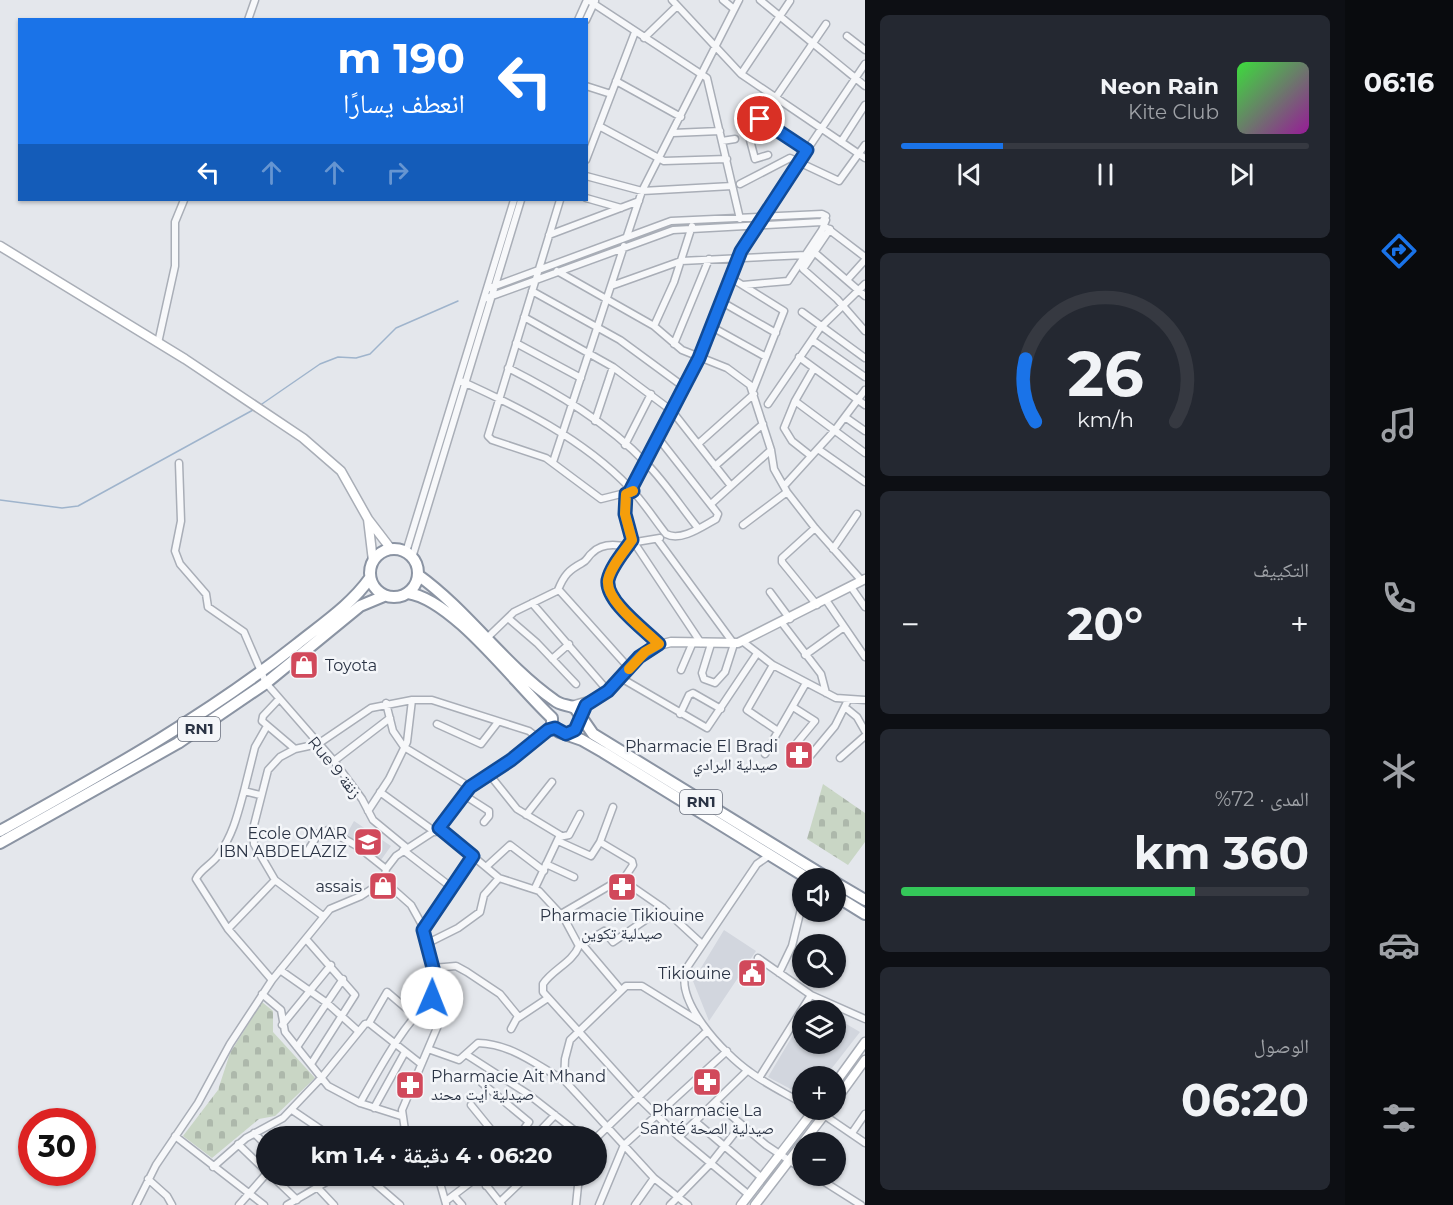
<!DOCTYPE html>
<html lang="ar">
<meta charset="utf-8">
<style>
body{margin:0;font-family:Montserrat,"Noto Naskh Arabic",sans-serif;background:#242831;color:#f1f3f6;direction:rtl;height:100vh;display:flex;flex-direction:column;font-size:22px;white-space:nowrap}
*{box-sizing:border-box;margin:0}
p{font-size:20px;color:#9ea1a6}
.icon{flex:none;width:33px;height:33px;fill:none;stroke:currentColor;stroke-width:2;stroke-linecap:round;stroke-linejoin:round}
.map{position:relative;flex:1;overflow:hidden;direction:ltr}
.drawer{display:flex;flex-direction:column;gap:15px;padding:15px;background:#0d0f14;width:480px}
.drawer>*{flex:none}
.guide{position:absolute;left:18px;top:18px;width:570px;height:183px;border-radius:0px;box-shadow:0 2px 4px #0004;direction:rtl;background:#1a73e8;color:#fff;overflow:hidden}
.fabs{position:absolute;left:792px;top:868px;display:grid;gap:12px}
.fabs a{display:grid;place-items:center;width:54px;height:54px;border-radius:50%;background:#171b24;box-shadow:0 2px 4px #0004;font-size:30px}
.speed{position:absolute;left:18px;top:1108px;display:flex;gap:12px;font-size:30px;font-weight:700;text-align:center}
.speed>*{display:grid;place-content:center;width:78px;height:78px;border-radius:50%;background:#171b24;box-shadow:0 2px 4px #0004;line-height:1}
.speed .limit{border:9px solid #d22;background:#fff;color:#111}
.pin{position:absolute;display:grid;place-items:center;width:51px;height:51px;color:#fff;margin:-26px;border:3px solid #fff;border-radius:50%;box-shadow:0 2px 6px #0007}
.me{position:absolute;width:66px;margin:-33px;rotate:1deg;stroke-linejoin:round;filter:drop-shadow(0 0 4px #0008)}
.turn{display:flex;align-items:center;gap:21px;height:126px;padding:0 24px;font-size:27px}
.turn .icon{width:78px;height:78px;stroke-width:2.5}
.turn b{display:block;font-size:42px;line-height:51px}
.lanes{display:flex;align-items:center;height:57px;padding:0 24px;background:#0003;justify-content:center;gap:30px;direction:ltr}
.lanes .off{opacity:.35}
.big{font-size:45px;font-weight:700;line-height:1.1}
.drawer .card{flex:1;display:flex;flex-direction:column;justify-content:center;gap:9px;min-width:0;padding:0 21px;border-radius:9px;background:#242831}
.drawer .dial{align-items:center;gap:0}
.dial svg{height:156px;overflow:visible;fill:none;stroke:#363941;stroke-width:7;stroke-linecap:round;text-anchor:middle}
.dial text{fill:#f1f3f6;stroke:none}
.song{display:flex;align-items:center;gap:18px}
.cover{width:72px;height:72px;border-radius:9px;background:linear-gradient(135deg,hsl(120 70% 55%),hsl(300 70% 35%))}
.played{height:6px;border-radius:3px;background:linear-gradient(90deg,#1a73e8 25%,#363941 25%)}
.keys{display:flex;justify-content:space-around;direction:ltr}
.heat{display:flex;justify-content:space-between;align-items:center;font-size:33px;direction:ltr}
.charge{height:9px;border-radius:4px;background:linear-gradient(90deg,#34c759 72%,#363941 0)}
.trip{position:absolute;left:256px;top:1126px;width:351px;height:60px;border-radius:30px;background:#171b24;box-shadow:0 2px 4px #0004;font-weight:700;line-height:60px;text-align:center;direction:rtl}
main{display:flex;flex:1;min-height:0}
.menu{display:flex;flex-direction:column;width:108px;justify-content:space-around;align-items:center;background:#090b0e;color:#9ea1a6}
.menu .icon{width:42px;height:42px}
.menu .selected{color:#1a73e8}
.menu b{font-size:27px;color:#f1f3f6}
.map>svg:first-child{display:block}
.built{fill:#d2d6de}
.cemetery{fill:url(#cemetery-stones)}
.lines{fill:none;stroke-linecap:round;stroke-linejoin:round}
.stream{stroke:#9fb4cc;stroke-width:1.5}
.street-casing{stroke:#a9aeb7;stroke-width:9}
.secondary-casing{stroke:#a9aeb7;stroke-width:11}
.highway-casing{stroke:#8b94a3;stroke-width:14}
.street{stroke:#f7f8fa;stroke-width:6}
.secondary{stroke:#fff;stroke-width:8}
.highway{stroke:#fff;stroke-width:10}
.route-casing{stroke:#114b97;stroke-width:15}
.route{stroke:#1a73e8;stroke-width:10}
.slow{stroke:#f59e0b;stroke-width:10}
.labels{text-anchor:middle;stroke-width:5;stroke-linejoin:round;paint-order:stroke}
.shield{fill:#f4f6f9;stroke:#676e7b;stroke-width:1.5}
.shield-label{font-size:15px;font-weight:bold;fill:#2b3445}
.poi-label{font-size:16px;fill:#2b3445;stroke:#f4f6f9;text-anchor:end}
.street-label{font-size:16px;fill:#2b3445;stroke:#f4f6f9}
</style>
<main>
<nav class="menu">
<b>06:16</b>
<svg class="icon selected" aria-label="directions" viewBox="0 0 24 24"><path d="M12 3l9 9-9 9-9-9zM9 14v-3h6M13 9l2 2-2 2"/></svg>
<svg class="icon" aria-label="music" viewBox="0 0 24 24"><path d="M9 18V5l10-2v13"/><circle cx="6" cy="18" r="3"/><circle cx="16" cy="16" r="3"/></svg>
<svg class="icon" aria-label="phone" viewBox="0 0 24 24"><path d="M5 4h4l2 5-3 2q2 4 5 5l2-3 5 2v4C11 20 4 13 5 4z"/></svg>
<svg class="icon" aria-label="climate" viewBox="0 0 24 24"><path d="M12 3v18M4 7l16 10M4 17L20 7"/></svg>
<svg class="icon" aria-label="car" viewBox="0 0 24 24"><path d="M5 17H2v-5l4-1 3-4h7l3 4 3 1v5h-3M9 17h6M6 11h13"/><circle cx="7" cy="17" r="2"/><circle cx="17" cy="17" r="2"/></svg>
<svg class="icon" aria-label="filters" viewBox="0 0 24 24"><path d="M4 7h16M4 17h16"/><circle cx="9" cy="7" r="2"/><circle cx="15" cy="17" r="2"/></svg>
</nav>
<section class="drawer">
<div class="card">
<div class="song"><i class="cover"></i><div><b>Neon Rain</b><p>Kite Club</p></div></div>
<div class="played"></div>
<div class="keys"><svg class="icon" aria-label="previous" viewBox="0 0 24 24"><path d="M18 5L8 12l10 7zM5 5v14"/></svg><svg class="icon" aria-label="pause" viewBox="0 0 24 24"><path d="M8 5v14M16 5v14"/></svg><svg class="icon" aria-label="next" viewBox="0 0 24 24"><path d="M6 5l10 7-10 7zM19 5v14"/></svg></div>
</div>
<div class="card dial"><svg viewBox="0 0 100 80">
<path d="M14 69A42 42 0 1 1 86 69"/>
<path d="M14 69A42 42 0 0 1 9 37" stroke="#1a73e8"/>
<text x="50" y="56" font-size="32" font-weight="700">26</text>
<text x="50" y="72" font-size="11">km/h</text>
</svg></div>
<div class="card"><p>التكييف</p>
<div class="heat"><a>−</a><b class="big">20°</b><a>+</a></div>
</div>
<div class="card"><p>المدى · 72%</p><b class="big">360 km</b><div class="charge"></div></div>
<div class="card"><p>الوصول</p><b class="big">06:20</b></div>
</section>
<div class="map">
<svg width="865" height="1205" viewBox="0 0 865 1205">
<defs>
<pattern id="cemetery-stones" width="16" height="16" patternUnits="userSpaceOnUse" patternTransform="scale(1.5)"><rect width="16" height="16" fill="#c9d6c5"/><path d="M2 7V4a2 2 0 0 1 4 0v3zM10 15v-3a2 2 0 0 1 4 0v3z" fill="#adb8ab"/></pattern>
</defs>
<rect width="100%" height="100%" fill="#e4e7ec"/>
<path class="built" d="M354,821L391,846L381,860L345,837Z
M724,930L756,951L709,1021L693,981Z
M836,1018L860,1032L825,1077H802V1095L768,1077L802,1020V1044H836Z"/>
<path class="cemetery" d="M823,784L865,813V842L848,865L807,839Z
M262,1002L273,1011V1032L315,1078L275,1116L259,1119L212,1158L183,1136L218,1090L230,1053Z"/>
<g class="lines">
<path class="stream" d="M259,406L320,364L338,357L356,358L370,354L396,328L458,301
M0,500L62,508L78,506L253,410"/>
<g class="street-casing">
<path id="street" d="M588,0L707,78L740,219
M672,0L741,74L865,158
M723,0L734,9
M760,0L865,86
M248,20L255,0
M578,20L587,0
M586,20L595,1
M847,36L865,50
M644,38L677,6
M741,74L790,1
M616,81L681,117
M586,86L611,94
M761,119L807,150L865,64
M599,126L664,161L727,159
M673,133L720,131
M722,141L735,139
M841,142L865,105
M768,155L755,159L750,140L752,132L826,24
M586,160L635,32
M586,176L642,191L732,186
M740,184L790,158L839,181L865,145
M586,198L621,208
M560,200L488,436L492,440L546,458L601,499L633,491
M827,228L865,257
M830,229L803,269L837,299L865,331
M549,235L639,201
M627,236L642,191L739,0
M814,252L865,296
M557,271L654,326L682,350L727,368L750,385L771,450L774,469L787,492L815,528L862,581
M731,278L784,311L753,390
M847,280L865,260
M743,285L788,281L822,230L826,220
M611,286L681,261L806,255
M532,291L620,340L684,387
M484,299L673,230L822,222L826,216L822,214L671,221L487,289
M722,302L776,333
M802,312L865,358
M524,317L613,367L672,411L731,486
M654,326L674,282L692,226
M712,327L766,357
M812,340L865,377
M158,343L175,266V222L184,200
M516,343L581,378
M674,344L709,259
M799,357L865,405
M508,368C557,393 608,423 646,463C665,482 681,507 698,528
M459,380C519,407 583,439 629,487C643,501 654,519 666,534C681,542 703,526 716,519L718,514L659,439
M795,401L865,453
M768,404L820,328L865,284
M845,417L865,431
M595,421L613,367
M698,444L754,394
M625,445L651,394
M818,449L865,482
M811,456L792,441L784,428L795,401L814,368
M553,462L624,246
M179,463L181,521L175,551L180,564L206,594L208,607L244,632L266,683L334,761L362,799L373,820L407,848
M715,466L763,424
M784,486L835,430L865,390
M631,489L699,358L741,251L807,150
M626,493L625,514L632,540L636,542L660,538
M711,504L771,450
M743,525L787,492
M815,528L782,558V562L817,605
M657,539L734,644L725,672L715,683L704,679L702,673L711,644
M632,540C624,552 611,566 608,580C605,601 645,630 659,644
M633,541L701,643
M833,549L857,514
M406,552L514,200
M412,558L521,200
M851,587L865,607
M558,590C564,575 569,570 582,563C587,561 588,556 592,553C602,543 615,544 627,547
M770,592L790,619
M826,600L865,657
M532,603L608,691
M508,618L537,643L576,684
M782,623L821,674L826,693
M487,638L514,612L559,590L629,668
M742,641L773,665L836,698L865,700
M805,655L844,627
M552,659L569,644
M773,665L747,710L778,731
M681,670L693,642
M621,678L707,728L756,655
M279,699L263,716L262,721L295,749
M386,703L393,731L404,747L470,787
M846,708L857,717L865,731
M680,714L689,695L693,693L721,709
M437,724L481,744L498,722
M791,750L815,721L793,707
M765,754L806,683
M810,756L835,726L848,700
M840,758L865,736
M334,761L390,718
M489,774L517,809L560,835L535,888
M244,791L255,747L267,726
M380,792L435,832
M260,795L244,791C238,813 233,835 219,854C213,864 200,869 196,879L228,929L272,980
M464,795L489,811V816L484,822
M368,811L389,779L407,742L412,700
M526,815L552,782
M439,828L499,878L539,891L564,918L579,946C572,963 553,969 543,984V992L639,1098L679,1137L747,1071
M559,837L569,835L580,814
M558,841L591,856L600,842L613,807
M600,842L632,861L633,865L623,880
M403,850L451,887
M305,855L319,833L328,830L357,846L386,869
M770,855L757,864L688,966C670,998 725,1055 750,1072C766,1084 785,1093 802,1103
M546,864L574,877
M486,867L510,845L544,871
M561,914L621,879L663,908L702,944
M323,916L275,880L254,844L253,829L268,770L280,757L295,749L318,744L371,708L412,700H432L529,731L538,738
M228,929L275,880
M423,930L473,856
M306,939L355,995L311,1064
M426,944L458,928L480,912L484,895L499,878
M582,944L621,990
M579,946L604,931L613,942L663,908
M758,958L811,995L865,1019
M433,968L456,966L467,972L500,994L518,1016L511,1029
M280,970L327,1003L357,1030
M779,973L792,946L802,905
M262,994L281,1010L285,1032L328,1086L360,1103L401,1116
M518,1018L548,998
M369,1023L387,992L414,1015
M282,1025L331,965
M297,1047L343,979
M428,1049L459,1060L478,1043C512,1044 536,1065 564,1080
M467,1055L528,1094L583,1137
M759,1078L811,995
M482,1083L529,1122L518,1137
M715,1102L766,1145L802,1169
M360,1103C381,1066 401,1028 432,998
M471,1105L497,1137
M374,1108L405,1052
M292,1110L326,1133V1137
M824,1115L865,1143
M696,1122L762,1178
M254,1133L267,1146
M852,1133L865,1114
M175,1136L264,1205
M406,1137L402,1110L439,1023V1016L430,990L432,962L421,923L411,905L384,881L386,869L396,856L439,828L470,787L511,760L546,731L555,728
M534,1137L555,1115
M597,1137L707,1031
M679,1137L749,1195
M238,1144L267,1172
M213,1167L246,1138L283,1118L322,1077L365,1024L369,1023L421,1064
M272,1176L297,1200
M438,1176L446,1204
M815,1176L861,1205
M148,1179L167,1196L172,1205
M370,1179L400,1205
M486,1186L496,1176
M318,1188L334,1205
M455,1197L462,1205
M446,1201L479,1176L502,1205
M500,1202L527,1176
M136,1205L156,1165L198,1103L230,1044L272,980L330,909L361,896L384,881
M239,1205L267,1173
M287,1205L328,1181L370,1179L372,1176
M576,1205L579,1176
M599,1205L624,1145L727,1051
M635,1205L654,1178
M670,1205L711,1163L741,1125
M688,1205L654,1178L577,1094L564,1080L565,1059L570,1040L626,986H642L700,1022"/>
</g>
<g class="secondary-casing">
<path id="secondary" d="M0,246L185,359L303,438L341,471L368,519L391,549
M368,519L373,561
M571,706L592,700L608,691L639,657L655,646L671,642L738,643L865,579
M836,1082L865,1042
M836,1100L865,1060
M741,1205L814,1110
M755,1205L828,1110"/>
</g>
<g class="highway-casing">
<path id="highway" d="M370 573a24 24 0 1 1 48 0a24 24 0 1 1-48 0Z
M418,575C468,611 503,664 554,700C561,706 567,704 575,708L593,734L829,879
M408,593C454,600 516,685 552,718V724L559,732L582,740L603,752L809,879
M0,831C102,774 204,718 296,645C322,624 351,605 370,578
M0,843L178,743L266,683L360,606L384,596
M836,883L865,900
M836,896L865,914"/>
</g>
<use href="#street" class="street"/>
<use href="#secondary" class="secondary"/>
<use href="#highway" class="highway"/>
</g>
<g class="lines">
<g class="route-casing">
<path id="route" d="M432,998L433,968L423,930L473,856L439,828L470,787L511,760L548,730L555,728L566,734L575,730L586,705L608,691L639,657L659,644C645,630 605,601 608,580C611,566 624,552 632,540L625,514L626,494L633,491L631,489L699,358L741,251L807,150L760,119"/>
</g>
<use href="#route" class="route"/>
<path class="slow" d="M629,669L645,652L659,644C645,630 605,601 608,580C611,566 624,552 632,540L625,514L626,494L633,491"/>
</g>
<defs>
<g id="shop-square" transform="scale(1.5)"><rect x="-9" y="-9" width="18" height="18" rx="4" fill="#d1495b" stroke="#f4f6f9"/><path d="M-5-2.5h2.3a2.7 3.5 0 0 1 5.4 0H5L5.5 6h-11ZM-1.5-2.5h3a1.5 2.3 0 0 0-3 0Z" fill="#fff"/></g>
<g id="pharmacy-square" transform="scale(1.5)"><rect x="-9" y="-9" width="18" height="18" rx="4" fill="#d1495b" stroke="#f4f6f9"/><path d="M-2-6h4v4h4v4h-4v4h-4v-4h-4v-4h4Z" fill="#fff"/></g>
<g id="school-square" transform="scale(1.5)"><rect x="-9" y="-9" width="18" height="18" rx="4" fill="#d1495b" stroke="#f4f6f9"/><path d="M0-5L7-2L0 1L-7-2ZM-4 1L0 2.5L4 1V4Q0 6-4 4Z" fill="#fff"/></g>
<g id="civic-square" transform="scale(1.5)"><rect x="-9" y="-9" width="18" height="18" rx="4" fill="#d1495b" stroke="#f4f6f9"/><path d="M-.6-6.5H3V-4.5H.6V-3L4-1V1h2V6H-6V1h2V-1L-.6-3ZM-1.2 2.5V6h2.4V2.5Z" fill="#fff"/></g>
</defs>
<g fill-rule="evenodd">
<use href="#shop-square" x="304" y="665"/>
<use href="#pharmacy-square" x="799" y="755"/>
<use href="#school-square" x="368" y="842"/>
<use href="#shop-square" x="383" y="886"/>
<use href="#pharmacy-square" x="622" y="887"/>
<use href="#civic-square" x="752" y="973"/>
<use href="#pharmacy-square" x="707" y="1082"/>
<use href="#pharmacy-square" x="410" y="1085"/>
</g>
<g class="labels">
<g class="shield">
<rect x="178" y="717" width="42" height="24" rx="4.5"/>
<rect x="680" y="790" width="42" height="24" rx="4.5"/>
</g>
<g class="shield-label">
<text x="199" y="734">RN1</text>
<text x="701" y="807">RN1</text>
</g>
<g class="poi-label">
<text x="325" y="671" text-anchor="start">Toyota</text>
<text x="778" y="752">Pharmacie El Bradi<tspan x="778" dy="18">صيدلية البرادي</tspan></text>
<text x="347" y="839">Ecole OMAR<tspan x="347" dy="18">IBN ABDELAZIZ</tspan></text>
<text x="362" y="892">assais</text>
<text x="622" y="921" text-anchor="middle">Pharmacie Tikiouine<tspan x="622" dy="18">صيدلية تكوين</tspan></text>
<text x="731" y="979">Tikiouine</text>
<text x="431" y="1082" text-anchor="start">Pharmacie Ait Mhand<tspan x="431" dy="18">صيدلية أيت محند</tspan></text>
<text x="707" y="1116" text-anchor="middle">Pharmacie La<tspan x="707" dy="18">Santé صيدلية الصحة</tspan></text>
</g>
<g class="street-label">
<text transform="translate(335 767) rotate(51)" y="6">Rue 9 زنقة</text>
</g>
</g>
</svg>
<div class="fabs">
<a><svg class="icon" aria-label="sound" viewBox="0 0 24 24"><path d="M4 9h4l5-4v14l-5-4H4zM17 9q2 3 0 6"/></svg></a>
<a><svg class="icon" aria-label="search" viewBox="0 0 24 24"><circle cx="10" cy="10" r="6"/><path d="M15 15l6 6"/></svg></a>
<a><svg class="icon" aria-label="layers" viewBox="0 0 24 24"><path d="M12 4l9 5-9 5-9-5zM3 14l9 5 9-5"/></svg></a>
<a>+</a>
<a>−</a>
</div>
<div class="speed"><div class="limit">30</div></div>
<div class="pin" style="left:760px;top:119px;background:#d93025"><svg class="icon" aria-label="arrive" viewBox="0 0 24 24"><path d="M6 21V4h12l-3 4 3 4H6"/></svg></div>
<svg class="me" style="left:432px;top:998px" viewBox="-20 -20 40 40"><circle r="19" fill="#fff"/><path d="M0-13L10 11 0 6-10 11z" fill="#1a73e8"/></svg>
<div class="trip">06:20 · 4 دقيقة · 1.4 km</div>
<div class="guide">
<div class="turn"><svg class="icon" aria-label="left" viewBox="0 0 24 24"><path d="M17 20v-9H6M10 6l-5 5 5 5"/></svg><div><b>190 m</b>انعطف يسارًا</div></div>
<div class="lanes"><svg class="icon" aria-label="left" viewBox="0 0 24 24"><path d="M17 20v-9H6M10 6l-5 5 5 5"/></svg><svg class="icon off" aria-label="ahead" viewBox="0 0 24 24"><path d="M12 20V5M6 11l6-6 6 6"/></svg><svg class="icon off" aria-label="ahead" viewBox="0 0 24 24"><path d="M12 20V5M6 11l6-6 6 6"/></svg><svg class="icon off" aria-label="right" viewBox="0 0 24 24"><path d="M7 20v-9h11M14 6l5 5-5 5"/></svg></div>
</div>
</div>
</main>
